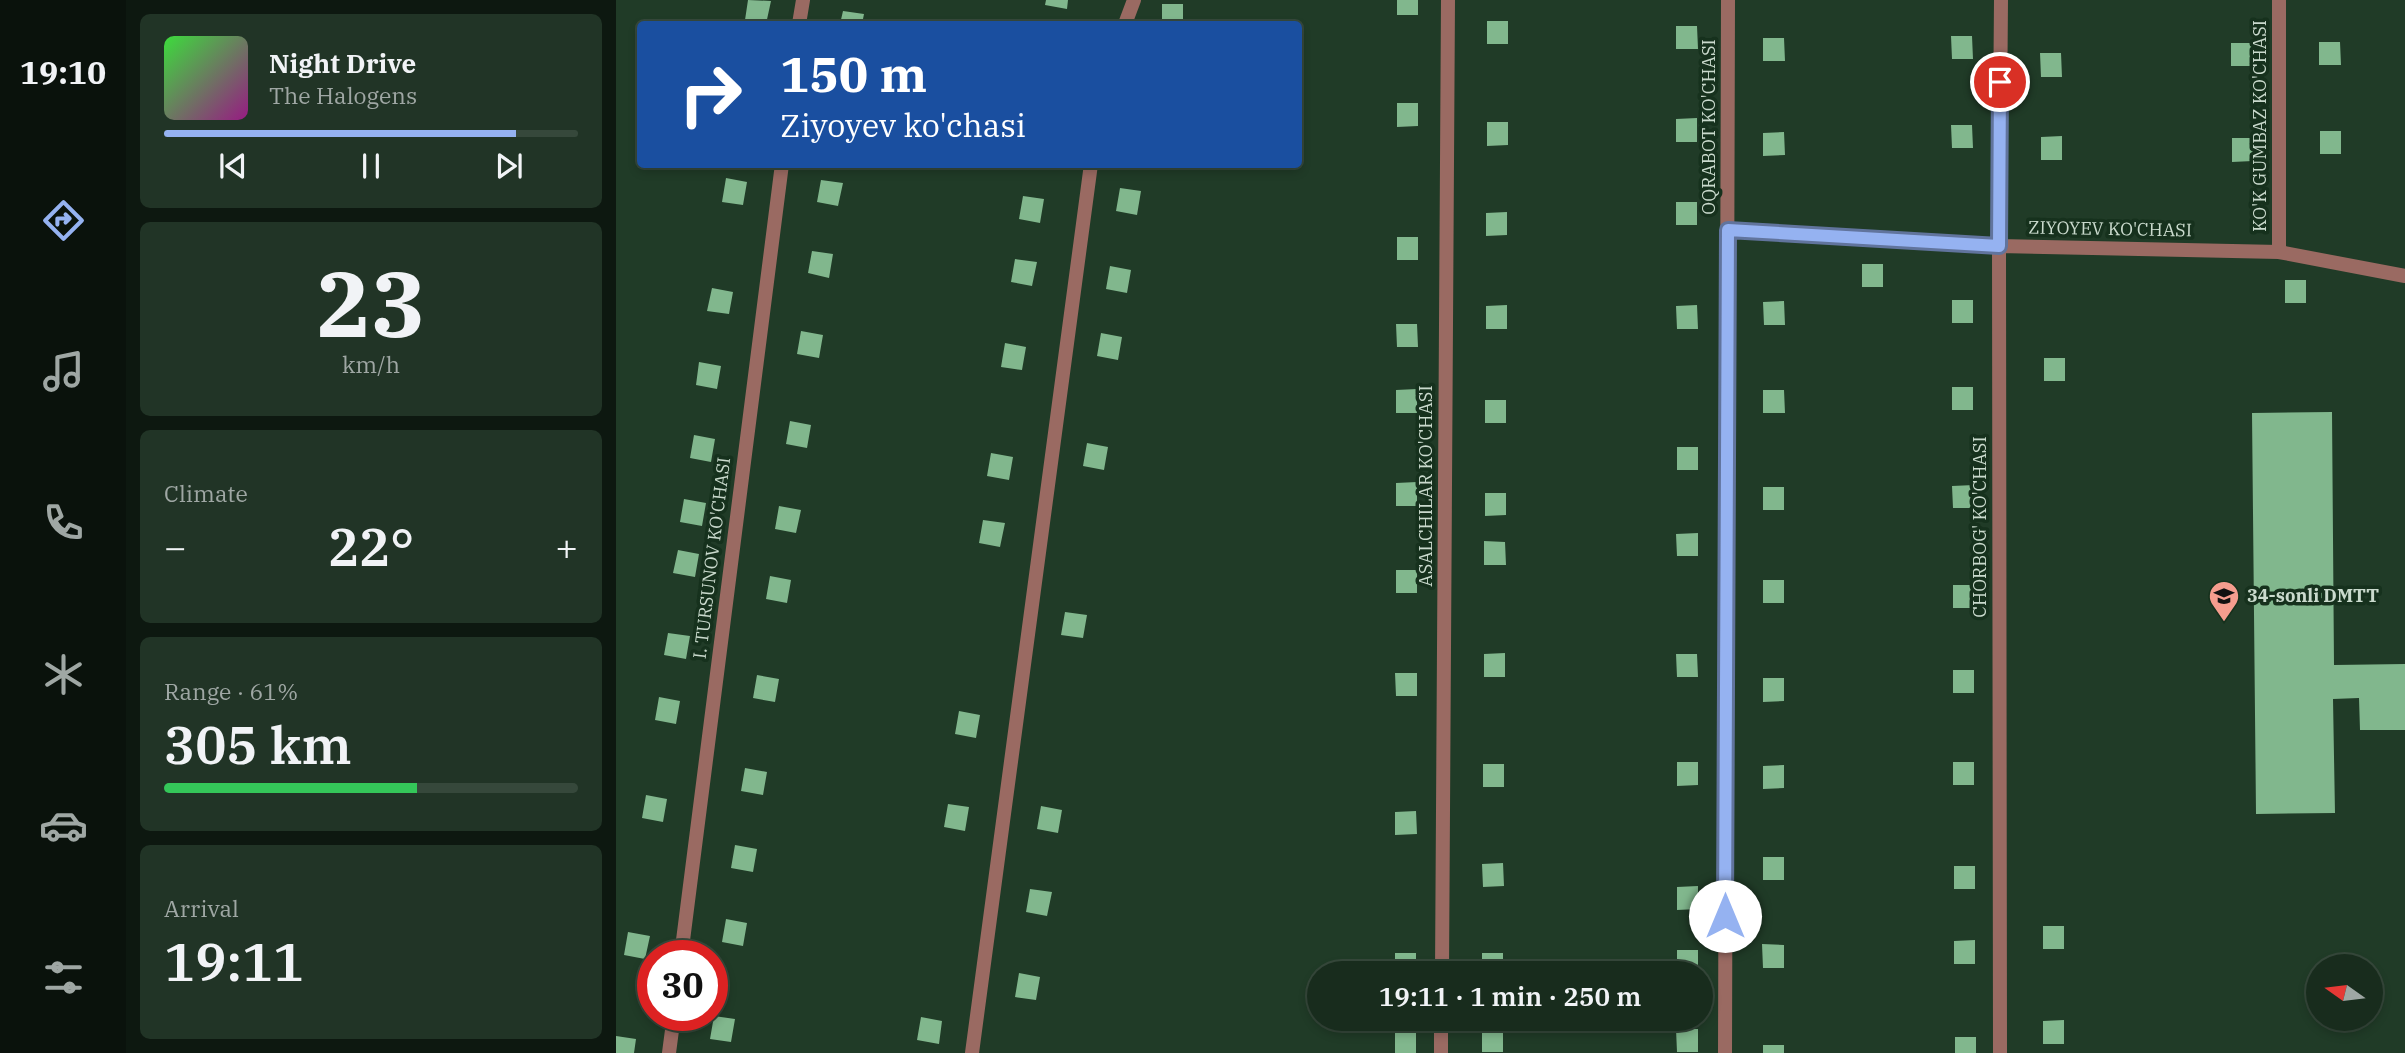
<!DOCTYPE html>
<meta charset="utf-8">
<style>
body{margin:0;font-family:"IBM Plex Serif",serif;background:#213426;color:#f1f3f6;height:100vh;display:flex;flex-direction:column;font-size:26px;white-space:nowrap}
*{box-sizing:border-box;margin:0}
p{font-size:23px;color:#9fa7a4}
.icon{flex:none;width:38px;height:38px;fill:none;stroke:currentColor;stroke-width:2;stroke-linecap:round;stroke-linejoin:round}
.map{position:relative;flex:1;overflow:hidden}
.panel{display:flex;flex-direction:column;gap:14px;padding:14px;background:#0d1810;width:490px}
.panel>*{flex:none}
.banner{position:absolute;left:21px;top:21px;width:665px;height:147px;border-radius:7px;box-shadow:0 4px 10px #0003,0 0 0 2px #36483b;background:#1a4fa0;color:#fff;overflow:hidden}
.needle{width:46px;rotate:284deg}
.controls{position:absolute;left:1690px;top:954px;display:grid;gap:14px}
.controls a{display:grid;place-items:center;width:77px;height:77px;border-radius:50%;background:#182c1d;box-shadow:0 4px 10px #0003,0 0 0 2px #36483b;font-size:35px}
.speed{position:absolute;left:21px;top:940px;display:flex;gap:14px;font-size:35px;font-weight:700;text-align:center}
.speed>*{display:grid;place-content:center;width:91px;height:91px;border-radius:50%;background:#182c1d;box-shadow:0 4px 10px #0003,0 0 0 2px #36483b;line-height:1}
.speed .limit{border:10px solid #d22;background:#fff;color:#111}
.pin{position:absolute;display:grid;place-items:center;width:60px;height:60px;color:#fff;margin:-30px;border:4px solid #fff;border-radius:50%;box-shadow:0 2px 7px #0007}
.me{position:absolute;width:77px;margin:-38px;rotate:0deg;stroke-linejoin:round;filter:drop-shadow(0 0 5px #0008)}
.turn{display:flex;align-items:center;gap:24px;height:147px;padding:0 28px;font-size:32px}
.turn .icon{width:91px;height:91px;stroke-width:2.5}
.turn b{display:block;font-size:49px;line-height:60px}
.big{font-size:52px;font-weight:600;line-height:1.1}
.panel .tile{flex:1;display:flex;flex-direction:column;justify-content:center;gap:10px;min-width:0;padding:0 24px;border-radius:10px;background:#213426}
.panel .dial{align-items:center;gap:0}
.dial b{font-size:91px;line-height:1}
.song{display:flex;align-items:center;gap:21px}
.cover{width:84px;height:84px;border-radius:10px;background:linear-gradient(135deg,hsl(120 70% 55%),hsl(310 70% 35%))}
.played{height:7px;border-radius:4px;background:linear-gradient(90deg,#95b2f1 85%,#36483b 85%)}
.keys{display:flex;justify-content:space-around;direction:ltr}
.heat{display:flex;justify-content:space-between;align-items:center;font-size:38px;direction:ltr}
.charge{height:10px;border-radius:5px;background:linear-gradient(90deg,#34c759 61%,#36483b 0)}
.trip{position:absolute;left:691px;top:961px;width:406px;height:70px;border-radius:35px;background:#182c1d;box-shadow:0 4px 10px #0003,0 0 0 2px #36483b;font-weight:600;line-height:70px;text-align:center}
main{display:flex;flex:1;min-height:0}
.tab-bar{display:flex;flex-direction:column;width:126px;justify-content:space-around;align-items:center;background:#0a120c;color:#9fa7a4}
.tab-bar .icon{width:49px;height:49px}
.tab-bar .active{color:#95b2f1}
.tab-bar b{font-size:32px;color:#f1f3f6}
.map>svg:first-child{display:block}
.building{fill:#81b78d}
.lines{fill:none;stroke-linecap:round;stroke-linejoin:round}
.street{stroke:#9a6a62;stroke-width:14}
.route-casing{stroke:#61749d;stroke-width:18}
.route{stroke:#95b2f1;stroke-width:12}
.labels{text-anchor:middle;stroke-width:7;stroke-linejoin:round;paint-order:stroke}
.street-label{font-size:18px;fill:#cadacd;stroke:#16311d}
.poi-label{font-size:18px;font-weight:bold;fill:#cadacd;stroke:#16311d;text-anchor:start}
</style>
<main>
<nav class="tab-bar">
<b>19:10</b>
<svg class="icon active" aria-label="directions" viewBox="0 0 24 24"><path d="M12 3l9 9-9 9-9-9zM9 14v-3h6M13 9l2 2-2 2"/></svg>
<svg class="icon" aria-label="music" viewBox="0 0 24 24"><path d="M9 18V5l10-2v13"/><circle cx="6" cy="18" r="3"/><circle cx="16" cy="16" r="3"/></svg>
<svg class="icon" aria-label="phone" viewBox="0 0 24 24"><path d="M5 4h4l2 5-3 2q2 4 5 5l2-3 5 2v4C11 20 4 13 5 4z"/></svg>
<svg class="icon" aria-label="climate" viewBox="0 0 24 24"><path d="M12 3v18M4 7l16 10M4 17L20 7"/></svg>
<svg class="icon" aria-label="car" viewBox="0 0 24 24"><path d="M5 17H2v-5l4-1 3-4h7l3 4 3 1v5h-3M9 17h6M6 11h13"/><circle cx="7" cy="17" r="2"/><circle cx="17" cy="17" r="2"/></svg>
<svg class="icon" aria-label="filters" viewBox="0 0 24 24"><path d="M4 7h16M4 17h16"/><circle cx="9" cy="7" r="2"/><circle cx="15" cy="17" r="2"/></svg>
</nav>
<section class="panel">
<div class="tile">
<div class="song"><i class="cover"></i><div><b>Night Drive</b><p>The Halogens</p></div></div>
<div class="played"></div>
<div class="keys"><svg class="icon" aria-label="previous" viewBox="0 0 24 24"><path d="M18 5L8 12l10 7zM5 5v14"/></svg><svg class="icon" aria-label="pause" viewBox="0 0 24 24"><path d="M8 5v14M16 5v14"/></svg><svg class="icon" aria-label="next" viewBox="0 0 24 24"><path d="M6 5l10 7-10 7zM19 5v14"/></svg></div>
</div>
<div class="tile dial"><b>23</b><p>km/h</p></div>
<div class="tile"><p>Climate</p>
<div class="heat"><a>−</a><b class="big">22°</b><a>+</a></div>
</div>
<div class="tile"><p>Range · 61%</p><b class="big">305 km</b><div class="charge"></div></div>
<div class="tile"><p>Arrival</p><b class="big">19:11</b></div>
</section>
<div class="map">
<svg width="1789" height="1053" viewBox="0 0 1789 1053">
<rect width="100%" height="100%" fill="#203b27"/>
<path class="building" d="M132,0L155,1L150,24L129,20Z
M430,0H452L451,9L429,5Z
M781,0H802V15H781Z
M546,4H567V24H546Z
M227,11L248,14L246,24H224Z
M871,21H892V44H871Z
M1060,26H1081L1082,49H1060Z
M1335,36H1356L1357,59H1336Z
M1147,38H1168L1169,61H1147Z
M1703,42H1724L1725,65H1703Z
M1615,43H1636V66H1615Z
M1424,53H1445L1446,77H1425Z
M781,103H802V126L781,127Z
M1081,118V142H1060V119Z
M871,122H892V145L871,146Z
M1335,125H1356L1357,148H1336Z
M1704,131H1725V154H1704Z
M1168,132L1169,155L1147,156V133Z
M1446,136V160H1425V137Z
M1616,138H1637V161L1616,162Z
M110,178L131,182L127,205L106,202Z
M205,180L227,183L222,206L201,202Z
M504,188L525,191L521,215L500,211Z
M407,196L428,199L424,223L403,219Z
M1060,202H1081V225H1060Z
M891,212V235L870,236V213Z
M781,237H802V260H781Z
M196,251L217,254L213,278L192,273Z
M399,259L421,262L416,286L395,282Z
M1246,264H1267V287H1246Z
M494,266L515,270L511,293L490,289Z
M1669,280H1690V303H1669Z
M96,288L117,292L113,314L91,311Z
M1336,300H1357V323H1336Z
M1168,301L1169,325H1148L1147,302Z
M891,305V329H870V306Z
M1081,305L1082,329H1061L1060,306Z
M780,324H801L802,347H781Z
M185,331L207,335L203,358L181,354Z
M485,333L506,337L502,360L481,356Z
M389,343L410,347L406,370L385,367Z
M1428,358H1449V381H1428Z
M83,362L105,366L101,389L80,385Z
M1336,387H1357V410H1336Z
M801,389V413H780V390Z
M1147,390H1168L1169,413H1147Z
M869,400H890V423H869Z
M1716,412L1718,665L1789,664V730H1744L1743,698L1717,699L1719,813L1640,814L1636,413Z
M174,421L195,425L191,448L170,444Z
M78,435L99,439L95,462L74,458Z
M471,443L492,447L488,470L467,466Z
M1061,447H1082V470H1061Z
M375,453L397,457L393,480L371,476Z
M801,482V506H780V483Z
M1358,485V508H1337L1336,486Z
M1147,487H1168V510H1147Z
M869,493H890V515L869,516Z
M68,499L90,503L86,526L64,522Z
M163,506L185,510L180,533L159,529Z
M367,520L389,523L384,547L363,543Z
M1082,533V556H1061L1060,534Z
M868,541L889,542L890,565H868Z
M62,550L83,554L79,577L57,573Z
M780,570H801V593H780Z
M154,576L175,580L171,603L150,599Z
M1147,580H1168V603H1147Z
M1337,585H1358V608H1337Z
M449,612L471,615L467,638L445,635Z
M52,633L74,636L70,659L48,655Z
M889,653V677H868V654Z
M1060,654H1081L1082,677H1061Z
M1337,670H1358V693H1337Z
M779,673H801V696H780Z
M141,675L163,679L159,702L137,698Z
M1147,678H1168V701L1147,702Z
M43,697L64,701L60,724L39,720Z
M343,711L364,715L360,738L339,734Z
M1061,762H1082V785L1061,786Z
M1337,762H1358V785H1337Z
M867,764H888V787H867Z
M1168,765V788L1147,789V766Z
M129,768L151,772L147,795L125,791Z
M30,795L51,799L47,822L26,818Z
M332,804L353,807L349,831L328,827Z
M425,806L446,810L442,833L421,829Z
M800,811L801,834L779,835V812Z
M119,845L141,849L137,872L115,868Z
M1147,857H1168V880H1147Z
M887,863L888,886L867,887L866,864Z
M1338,866H1359V889H1338Z
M1082,886V909L1061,910V887Z
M414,889L436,892L431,916L410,912Z
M110,919L131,923L127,946L106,942Z
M1427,926H1448V949H1427Z
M12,932L34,936L29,959L8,955Z
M1359,940V964H1338V941Z
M1146,944L1168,945V968H1147Z
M1061,950H1082V973H1061Z
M779,953H800V973H779Z
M866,953H887V973H866Z
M403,973L424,977L420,1000L399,997Z
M98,1016L119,1019L115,1042L94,1039Z
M305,1017L326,1021L323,1044L301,1040Z
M1448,1020V1044H1427V1021Z
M866,1029H887V1052H866Z
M1060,1029H1082V1052H1061Z
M800,1030V1053H779V1031Z
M0,1036L20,1039L18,1053H0Z
M1339,1037H1360V1053H1339Z
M1147,1045H1168V1053H1147Z"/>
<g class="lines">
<path class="street" d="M1663,0V252
M183,24L187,0
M509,24L518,0
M1112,230L1383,246L1663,252L1789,276
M65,956L166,164
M826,973L832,0
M53,1053L58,1015
M356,1053L475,164
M825,1053V1018
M1109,1053L1112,0
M1384,1053L1383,246L1385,0"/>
</g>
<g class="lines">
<g class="route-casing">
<path id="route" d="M1109,916L1112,230L1383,246L1384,82"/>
</g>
<use href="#route" class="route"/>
</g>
<defs>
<g id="school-pin" transform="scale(1.575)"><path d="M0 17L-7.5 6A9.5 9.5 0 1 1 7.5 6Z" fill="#f59d8e" stroke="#16311d"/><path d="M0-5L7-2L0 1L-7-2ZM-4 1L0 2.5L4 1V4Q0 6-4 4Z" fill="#111"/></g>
</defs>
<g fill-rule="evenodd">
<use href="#school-pin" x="1608" y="596"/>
</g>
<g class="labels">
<g class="street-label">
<text transform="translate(1644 126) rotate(-90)" y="6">KO'K GUMBAZ KO'CHASI</text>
<text transform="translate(1093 127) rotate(-90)" y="6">OQRABOT KO'CHASI</text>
<text transform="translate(1494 229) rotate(1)" y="6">ZIYOYEV KO'CHASI</text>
<text transform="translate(810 486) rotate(-90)" y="6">ASALCHILAR KO'CHASI</text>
<text transform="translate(1364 527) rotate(-90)" y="6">CHORBOG' KO'CHASI</text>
<text transform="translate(96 558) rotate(-83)" y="6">I. TURSUNOV KO'CHASI</text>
</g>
<g class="poi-label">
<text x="1631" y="602">34-sonli DMTT</text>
</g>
</g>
</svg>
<div class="controls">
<a><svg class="needle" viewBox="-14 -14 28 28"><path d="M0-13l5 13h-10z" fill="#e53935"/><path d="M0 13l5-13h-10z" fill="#9fa7a4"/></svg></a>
</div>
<div class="speed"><div class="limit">30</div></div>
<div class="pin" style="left:1384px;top:82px;background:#d93025"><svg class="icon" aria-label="arrive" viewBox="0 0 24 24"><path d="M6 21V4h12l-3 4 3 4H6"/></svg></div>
<svg class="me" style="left:1109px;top:916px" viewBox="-20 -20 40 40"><circle r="19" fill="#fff"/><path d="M0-13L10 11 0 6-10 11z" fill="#95b2f1"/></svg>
<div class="trip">19:11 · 1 min · 250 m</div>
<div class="banner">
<div class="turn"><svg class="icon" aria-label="right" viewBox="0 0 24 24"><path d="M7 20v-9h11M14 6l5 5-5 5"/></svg><div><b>150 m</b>Ziyoyev ko'chasi</div></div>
</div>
</div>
</main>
